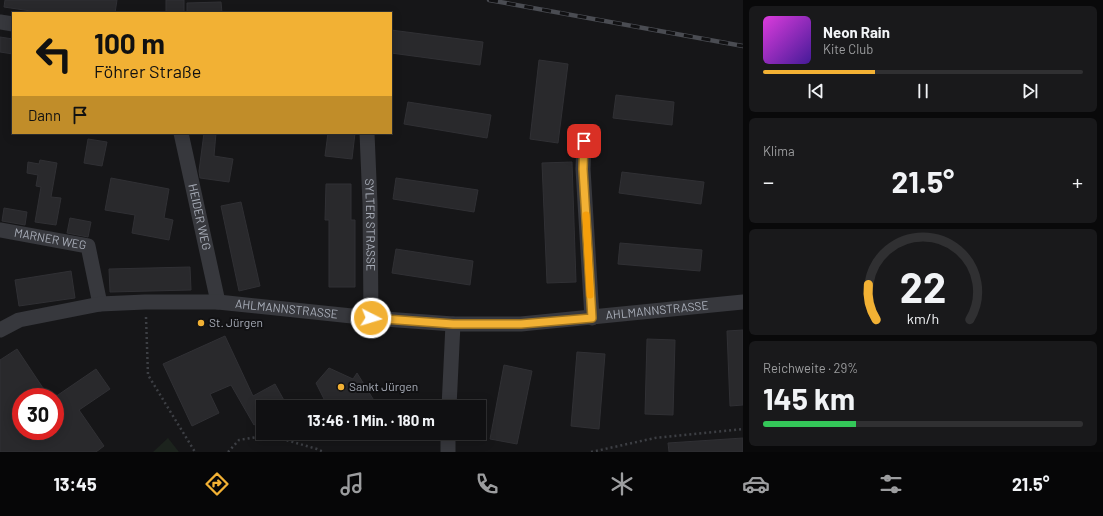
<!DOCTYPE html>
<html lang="de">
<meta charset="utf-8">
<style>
body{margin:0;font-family:Barlow,sans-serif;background:#19191b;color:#f1f3f6;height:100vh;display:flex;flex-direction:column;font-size:15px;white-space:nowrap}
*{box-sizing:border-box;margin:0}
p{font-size:13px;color:#9c9d9f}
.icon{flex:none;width:22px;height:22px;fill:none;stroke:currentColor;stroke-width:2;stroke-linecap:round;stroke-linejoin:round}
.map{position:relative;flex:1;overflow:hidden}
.side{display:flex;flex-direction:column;gap:6px;padding:6px;background:#09090a;width:360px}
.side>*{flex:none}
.banner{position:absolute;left:12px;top:12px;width:380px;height:122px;border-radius:0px;box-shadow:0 2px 10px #0003,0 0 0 1px #303032;background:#f2b134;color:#111;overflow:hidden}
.speed{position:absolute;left:12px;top:388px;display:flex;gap:8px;font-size:20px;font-weight:700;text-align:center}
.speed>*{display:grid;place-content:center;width:52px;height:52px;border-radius:50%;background:#101012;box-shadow:0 2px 10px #0003,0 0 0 1px #303032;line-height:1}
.speed .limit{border:6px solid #d22;background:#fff;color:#111}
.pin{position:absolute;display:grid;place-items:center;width:34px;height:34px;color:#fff;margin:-17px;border-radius:8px;box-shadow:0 2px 6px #0006}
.me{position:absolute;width:44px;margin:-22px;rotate:95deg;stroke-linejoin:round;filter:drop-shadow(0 0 3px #0008)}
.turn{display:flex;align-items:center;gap:14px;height:84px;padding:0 16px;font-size:18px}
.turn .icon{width:52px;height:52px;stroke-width:2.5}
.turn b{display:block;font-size:28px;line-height:34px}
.then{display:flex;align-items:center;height:38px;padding:0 16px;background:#0003;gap:8px;font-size:15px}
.big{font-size:30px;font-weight:700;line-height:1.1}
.side .widget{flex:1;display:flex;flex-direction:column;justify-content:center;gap:6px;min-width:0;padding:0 14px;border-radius:6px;background:#19191b}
.side .dial{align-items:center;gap:0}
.dial svg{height:104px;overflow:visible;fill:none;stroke:#303032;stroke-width:7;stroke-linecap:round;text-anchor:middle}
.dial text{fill:#f1f3f6;stroke:none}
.song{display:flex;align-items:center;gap:12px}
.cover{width:48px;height:48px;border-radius:6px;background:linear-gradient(135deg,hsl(300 70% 55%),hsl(260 70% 35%))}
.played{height:4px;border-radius:2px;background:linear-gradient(90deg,#f2b134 35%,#303032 35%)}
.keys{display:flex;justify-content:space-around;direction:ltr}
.heat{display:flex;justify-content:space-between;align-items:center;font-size:22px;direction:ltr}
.charge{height:6px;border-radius:3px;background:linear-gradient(90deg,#34c759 29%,#303032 0)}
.trip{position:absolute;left:256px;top:400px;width:230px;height:40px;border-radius:0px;background:#101012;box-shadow:0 2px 10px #0003,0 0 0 1px #303032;font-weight:700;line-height:40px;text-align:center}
.tab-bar{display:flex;height:64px;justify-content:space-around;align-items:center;background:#060607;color:#9c9d9f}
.tab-bar .icon{width:28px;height:28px}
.tab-bar .current{color:#f2b134}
.tab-bar b{font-size:18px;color:#f1f3f6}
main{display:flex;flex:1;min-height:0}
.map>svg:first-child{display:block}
.green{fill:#1c231d}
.building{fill:#29292c;stroke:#303034}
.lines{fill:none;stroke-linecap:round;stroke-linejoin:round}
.path{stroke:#3d3f44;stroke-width:2.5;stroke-dasharray:2 3;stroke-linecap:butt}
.minor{stroke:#37383d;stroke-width:15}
.rail-casing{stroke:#4a4c52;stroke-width:4.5}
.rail{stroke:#111113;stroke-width:3;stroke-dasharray:9;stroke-linecap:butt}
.route-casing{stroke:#9d7322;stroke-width:10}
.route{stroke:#f2b134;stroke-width:7}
.slow{stroke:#f59e0b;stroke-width:7}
.poi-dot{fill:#f2b134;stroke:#111113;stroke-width:1.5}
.labels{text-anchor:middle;stroke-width:4;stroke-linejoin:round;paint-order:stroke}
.street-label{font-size:12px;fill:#a8adb8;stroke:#111113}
.poi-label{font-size:12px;fill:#a8adb8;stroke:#111113;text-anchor:start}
</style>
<main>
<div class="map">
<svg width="743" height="452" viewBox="0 0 743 452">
<rect width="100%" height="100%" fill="#161618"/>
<path class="green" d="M168,438L179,452H153Z"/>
<path class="building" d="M5,0H117L115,13H44L4,7Z
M166,0H184V13H166Z
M221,2L222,13H187V3Z
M391,30L483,42L480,65L391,53Z
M0,37L13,39V54L0,52Z
M539,60L568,64L558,143L530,139Z
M616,95L674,102L672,125L613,118Z
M408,102L491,115L487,138L404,124Z
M204,133H216L214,156L233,159L229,182L200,178L199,171Z
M328,133H355L352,159L325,156Z
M88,139L107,142L102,166L84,163Z
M40,160L57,163L51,197L61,198L56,225L35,222L41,187L36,186L38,175L27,173L28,162L39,164Z
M572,162L576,282L547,283L542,163Z
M622,172L704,182L701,204L619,193Z
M111,178L169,189L164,218L173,220L169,240L132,233L135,215L105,210Z
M396,178L478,190L474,212L393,199Z
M326,184H351V220H355V287H329V220H325Z
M241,202L260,286L239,291L221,206Z
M4,208L27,212L25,225L2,221Z
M70,218L91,222L88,237L67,233Z
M620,243L702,250L700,271L618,264Z
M396,249L473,261L470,285L392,273Z
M190,267L191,290L110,292L109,269Z
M71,271L75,298L19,306L15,280Z
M743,330V405L730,406L727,331Z
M225,336L253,396L275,384L286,404L278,407H263V420L254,425L231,385L210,394L219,413L192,426L163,364Z
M647,339L675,340L673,415L645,414Z
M17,349L49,397H21V431H55V397L96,369L110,389L79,410L104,446L96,452H0V360Z
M577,352L605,354L599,429L571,426Z
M504,365L532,371L517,444L490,439Z
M329,368L353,379L357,373L378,407H328L316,383Z
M743,438V452H669L668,443Z"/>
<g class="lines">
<path class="path" d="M146,317L148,375L195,452
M228,452L239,440L269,435L317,449L324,452
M591,452L655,438L743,429"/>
<g class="minor">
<path d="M0,22L13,24"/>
<path id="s1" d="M181,133L218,302"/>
<path id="s2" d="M367,133L370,204L371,318"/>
<path d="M584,141L583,169L592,318"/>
<path id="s3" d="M0,230L88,246L100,304"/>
<path id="s4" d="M0,330L19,320L100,304L145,302H218L371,318L453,324H521L743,302"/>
<path d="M449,407L453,324"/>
<path d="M448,433V452"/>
</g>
<g class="rail-casing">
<path id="rail" d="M489,0L743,46"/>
</g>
<use href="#rail" class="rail"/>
</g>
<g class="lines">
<g class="route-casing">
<path id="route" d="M371,318L453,324H521L592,318L583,169L584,141"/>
</g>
<use href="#route" class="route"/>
<path class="slow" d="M586,215L590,295"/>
</g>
<g class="poi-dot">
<circle cx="201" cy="323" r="4"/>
<circle cx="341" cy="387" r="4"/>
</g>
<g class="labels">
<g class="street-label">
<text dy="4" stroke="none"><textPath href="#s1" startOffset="86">HEIDER WEG</textPath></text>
<text dy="4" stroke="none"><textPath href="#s2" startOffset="92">SYLTER STRASSE</textPath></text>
<text dy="4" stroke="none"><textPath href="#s3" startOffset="51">MARNER WEG</textPath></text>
<text dy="4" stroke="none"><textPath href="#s4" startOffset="291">AHLMANNSTRASSE</textPath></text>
<text dy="4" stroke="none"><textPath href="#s4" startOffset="663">AHLMANNSTRASSE</textPath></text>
</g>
<g class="poi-label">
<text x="209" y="327">St. Jürgen</text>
<text x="349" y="391">Sankt Jürgen</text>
</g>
</g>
</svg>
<div class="speed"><div class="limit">30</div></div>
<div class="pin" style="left:584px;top:141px;background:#d93025"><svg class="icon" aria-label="arrive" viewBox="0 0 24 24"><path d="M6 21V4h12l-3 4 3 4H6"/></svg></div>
<svg class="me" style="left:371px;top:318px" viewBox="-20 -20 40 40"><circle r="17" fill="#f2b134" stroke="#fff" stroke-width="3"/><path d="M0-11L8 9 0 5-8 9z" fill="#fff"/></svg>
<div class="trip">13:46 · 1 Min. · 180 m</div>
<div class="banner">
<div class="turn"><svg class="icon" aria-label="left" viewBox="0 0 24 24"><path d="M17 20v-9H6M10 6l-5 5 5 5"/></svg><div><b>100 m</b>Föhrer Straße</div></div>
<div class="then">Dann<svg class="icon" aria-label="arrive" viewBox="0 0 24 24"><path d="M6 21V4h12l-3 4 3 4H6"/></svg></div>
</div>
</div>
<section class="side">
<div class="widget">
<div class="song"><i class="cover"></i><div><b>Neon Rain</b><p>Kite Club</p></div></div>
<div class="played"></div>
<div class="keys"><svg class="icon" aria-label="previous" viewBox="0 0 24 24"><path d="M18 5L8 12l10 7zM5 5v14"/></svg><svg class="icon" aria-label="pause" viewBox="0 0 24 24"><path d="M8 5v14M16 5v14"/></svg><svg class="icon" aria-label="next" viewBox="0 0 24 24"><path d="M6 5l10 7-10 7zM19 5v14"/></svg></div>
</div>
<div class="widget"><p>Klima</p>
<div class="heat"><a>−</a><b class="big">21.5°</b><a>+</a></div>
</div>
<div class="widget dial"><svg viewBox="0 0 100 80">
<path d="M14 69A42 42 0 1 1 86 69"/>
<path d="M14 69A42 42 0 0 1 8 42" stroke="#f2b134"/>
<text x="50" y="56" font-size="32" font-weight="700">22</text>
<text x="50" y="72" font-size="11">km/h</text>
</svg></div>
<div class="widget"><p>Reichweite · 29%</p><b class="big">145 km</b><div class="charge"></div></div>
</section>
</main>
<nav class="tab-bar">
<b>13:45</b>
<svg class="icon current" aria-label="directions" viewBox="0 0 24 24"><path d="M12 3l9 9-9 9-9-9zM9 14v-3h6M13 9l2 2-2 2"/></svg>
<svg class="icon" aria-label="music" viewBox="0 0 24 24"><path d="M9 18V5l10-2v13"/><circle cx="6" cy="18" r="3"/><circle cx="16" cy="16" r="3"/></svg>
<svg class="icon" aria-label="phone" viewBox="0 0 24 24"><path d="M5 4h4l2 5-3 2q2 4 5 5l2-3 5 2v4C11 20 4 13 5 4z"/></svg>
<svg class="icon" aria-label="climate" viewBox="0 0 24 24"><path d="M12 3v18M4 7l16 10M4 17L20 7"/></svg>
<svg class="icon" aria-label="car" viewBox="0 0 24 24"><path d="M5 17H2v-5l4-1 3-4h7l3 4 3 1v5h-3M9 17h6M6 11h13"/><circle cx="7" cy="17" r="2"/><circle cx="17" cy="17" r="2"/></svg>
<svg class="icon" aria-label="filters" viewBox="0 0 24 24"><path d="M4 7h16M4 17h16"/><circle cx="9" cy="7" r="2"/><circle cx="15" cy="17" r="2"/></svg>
<b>21.5°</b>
</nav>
